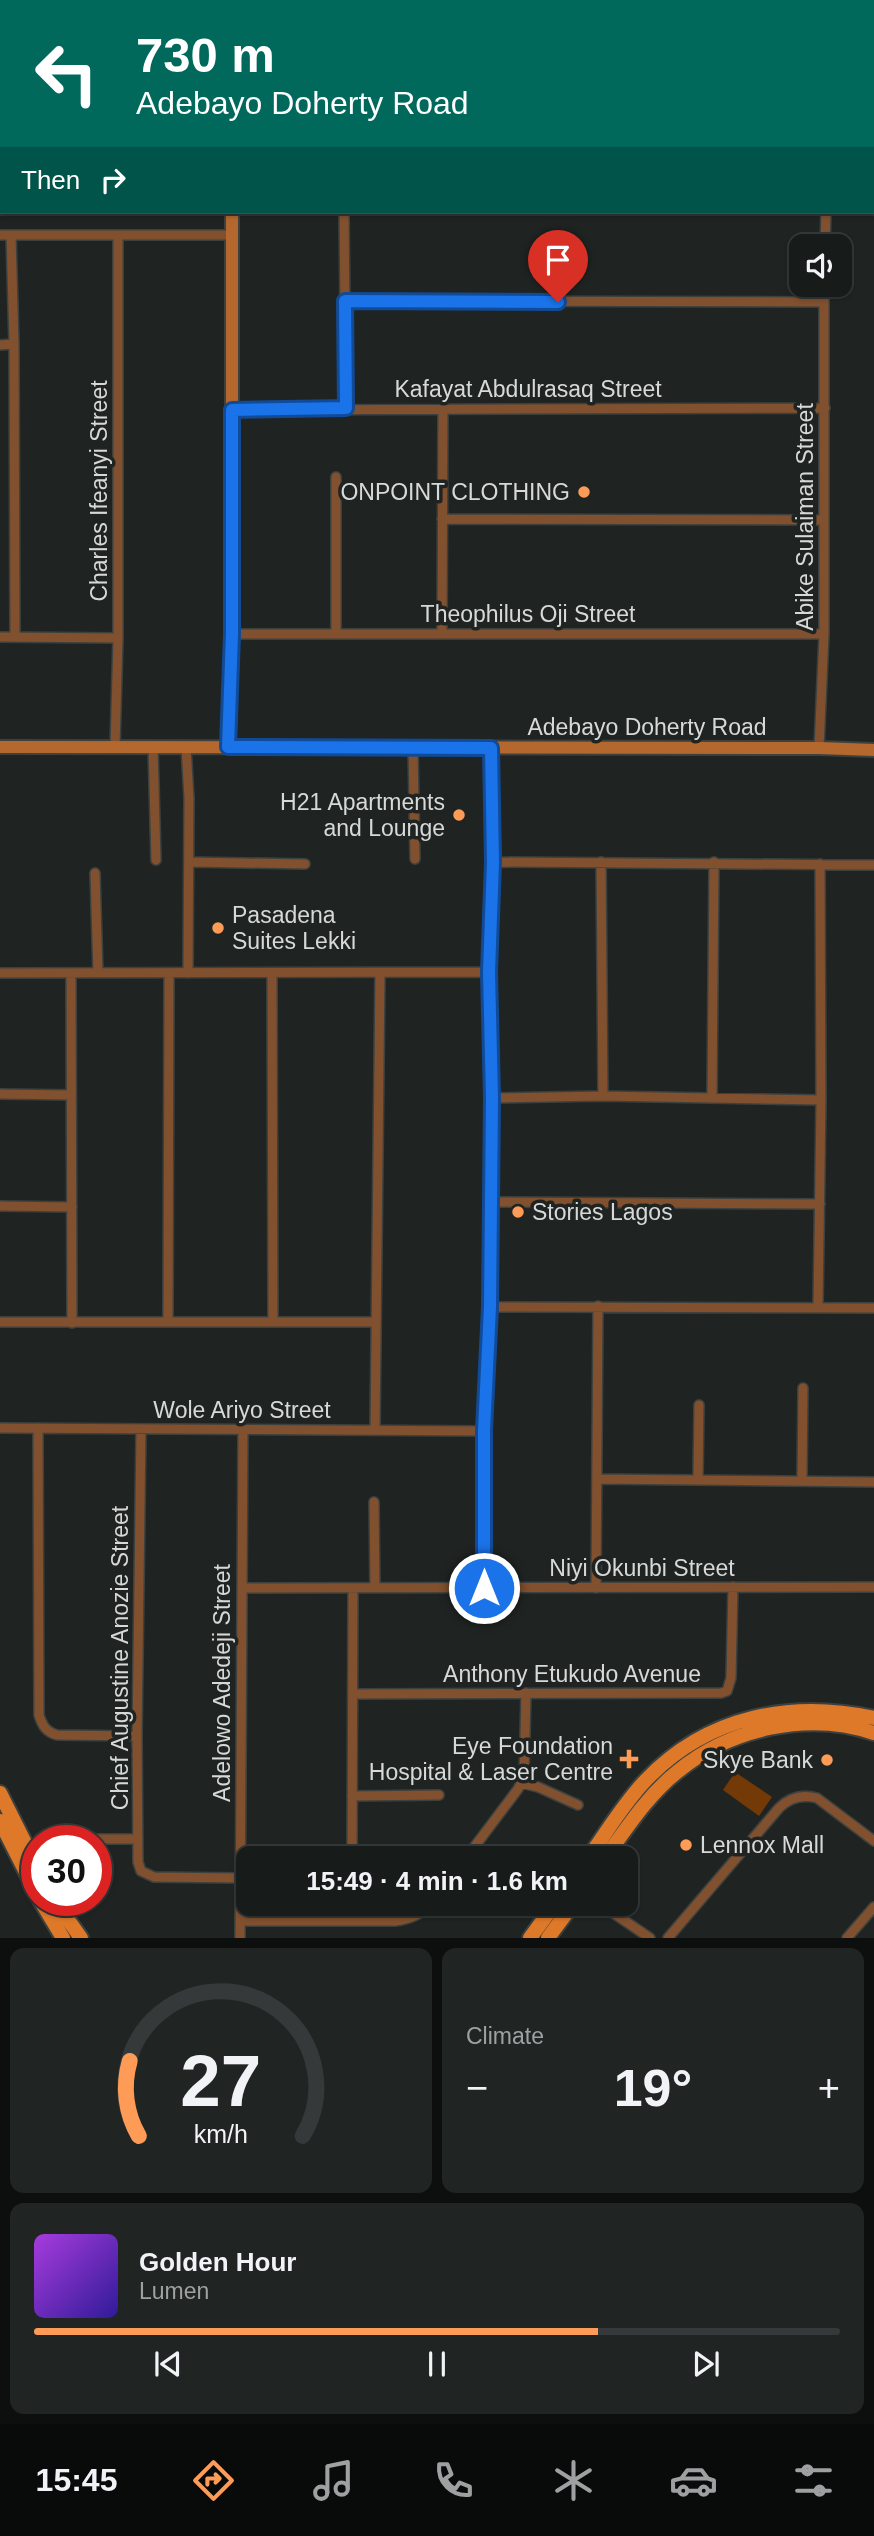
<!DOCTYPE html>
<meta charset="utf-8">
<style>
body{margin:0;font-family:Arial,sans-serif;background:#202423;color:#f1f3f6;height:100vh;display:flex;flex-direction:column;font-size:26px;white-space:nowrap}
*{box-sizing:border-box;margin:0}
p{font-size:23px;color:#9ea1a2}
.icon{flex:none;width:38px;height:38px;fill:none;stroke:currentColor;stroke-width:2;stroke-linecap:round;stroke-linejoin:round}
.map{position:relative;height:1938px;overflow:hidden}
.sheet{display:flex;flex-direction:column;gap:10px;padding:10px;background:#0d0f0e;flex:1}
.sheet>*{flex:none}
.top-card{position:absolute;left:0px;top:0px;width:875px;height:214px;box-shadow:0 2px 5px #0004,0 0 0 2px #363939;background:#00695c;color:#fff;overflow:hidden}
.tools{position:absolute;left:789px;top:234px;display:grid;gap:14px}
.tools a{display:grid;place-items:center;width:63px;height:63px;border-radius:14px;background:#171b1a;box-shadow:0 2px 5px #0004,0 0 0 2px #363939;font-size:35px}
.speed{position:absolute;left:21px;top:1825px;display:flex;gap:14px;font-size:35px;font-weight:700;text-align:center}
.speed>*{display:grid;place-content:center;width:91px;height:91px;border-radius:50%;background:#171b1a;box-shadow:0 2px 5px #0004,0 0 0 2px #363939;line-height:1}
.speed .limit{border:10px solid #d22;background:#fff;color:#111}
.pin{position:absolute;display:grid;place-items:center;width:60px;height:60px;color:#fff;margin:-72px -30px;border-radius:50% 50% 50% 0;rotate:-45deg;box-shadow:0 0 7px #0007}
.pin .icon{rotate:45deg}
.me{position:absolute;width:77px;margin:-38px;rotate:0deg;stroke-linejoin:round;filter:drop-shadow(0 0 5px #0008)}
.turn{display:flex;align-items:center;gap:24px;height:147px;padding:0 21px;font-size:32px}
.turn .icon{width:91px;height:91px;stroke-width:2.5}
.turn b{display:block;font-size:49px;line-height:60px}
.then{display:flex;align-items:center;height:66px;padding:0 21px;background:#0003;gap:14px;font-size:26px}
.big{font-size:52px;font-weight:700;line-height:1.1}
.sheet .card{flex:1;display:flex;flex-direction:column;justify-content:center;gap:10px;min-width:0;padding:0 24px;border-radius:14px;background:#202423}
.sheet .dial{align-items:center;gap:0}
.dial svg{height:182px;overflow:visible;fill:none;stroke:#363939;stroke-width:7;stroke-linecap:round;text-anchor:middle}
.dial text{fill:#f1f3f6;stroke:none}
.song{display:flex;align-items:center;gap:21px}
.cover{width:84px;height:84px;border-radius:10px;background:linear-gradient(135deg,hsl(280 70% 55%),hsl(250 70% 35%))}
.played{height:7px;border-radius:4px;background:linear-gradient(90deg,#fe9c57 70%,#363939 70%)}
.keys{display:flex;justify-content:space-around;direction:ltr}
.heat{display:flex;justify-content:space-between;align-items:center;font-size:38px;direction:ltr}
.sheet .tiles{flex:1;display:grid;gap:10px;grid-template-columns:1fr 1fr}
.card:last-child{grid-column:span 2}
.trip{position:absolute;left:236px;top:1846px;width:402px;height:70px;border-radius:14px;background:#171b1a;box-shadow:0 2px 5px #0004,0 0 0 2px #363939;font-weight:700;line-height:70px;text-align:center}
.dock{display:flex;height:112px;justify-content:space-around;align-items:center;background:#090b0a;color:#9ea1a2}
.dock .icon{width:49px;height:49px}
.dock .on{color:#fe9c57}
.dock b{font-size:32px;color:#f1f3f6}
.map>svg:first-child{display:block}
.green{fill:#733906}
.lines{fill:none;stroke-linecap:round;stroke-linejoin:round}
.stream{stroke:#276c5f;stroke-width:2.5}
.street-casing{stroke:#3c413f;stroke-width:12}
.secondary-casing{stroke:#3c413f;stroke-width:16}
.primary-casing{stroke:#3c413f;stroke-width:18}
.street{stroke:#81502e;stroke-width:9}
.secondary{stroke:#b5682e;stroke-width:12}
.primary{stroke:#de7929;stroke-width:14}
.route-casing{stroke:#114b97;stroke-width:18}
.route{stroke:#1a73e8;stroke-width:12}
.poi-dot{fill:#fe9c57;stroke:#1f2422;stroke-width:2.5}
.labels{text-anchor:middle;stroke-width:7;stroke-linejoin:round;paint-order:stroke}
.street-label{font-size:23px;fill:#d6d9d8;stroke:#1f2422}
.poi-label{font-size:23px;fill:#d6d9d8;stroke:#1f2422;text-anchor:end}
</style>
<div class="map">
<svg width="874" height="1938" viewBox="0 0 874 1938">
<rect width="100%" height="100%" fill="#1f2422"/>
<path class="green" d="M735,1772L772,1797L759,1816L723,1790Z"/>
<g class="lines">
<path class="stream" d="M62,2L63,0
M0,68L2,66"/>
<g class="street-casing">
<path id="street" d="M342,0V2
M441,2V0
M605,2V0
M873,15H874
M0,118H2
M873,202H874
M344,212L346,408
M0,235H232
M11,235L14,344L15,637
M825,247L826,212
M345,301L824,302
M0,345L14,344
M232,410L825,408
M442,519L824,520
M336,633V477
M232,634H824
M442,634L443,408
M0,637L118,638
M115,747L118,638V235
M153,747L156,860
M186,747L189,798L188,973
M413,748L415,859
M819,748L824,634V285
M189,862L305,864
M493,862L874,865
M601,862L603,1096
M95,873L98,973
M0,973L489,972
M272,973L273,1321
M71,974L72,1323
M0,1094L71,1095
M492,1098L603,1096L821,1100
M712,1098L714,862
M490,1202L820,1204
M0,1206L72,1207
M490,1307L874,1308
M818,1307L821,1100L820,864
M168,1321L169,973
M0,1322H376
M0,1428L484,1431
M38,1428L39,1715C42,1725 46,1732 57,1735L137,1736
M141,1429L137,1736L138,1862L141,1871L154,1877L241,1878
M375,1430L380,973
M698,1478L699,1405
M597,1479L874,1482
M802,1480L803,1388
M374,1502L375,1588
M242,1588L874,1587
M484,1588V1431L490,1307L492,1098L489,972L493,862L491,748
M596,1588L598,1306
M353,1694L721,1693L727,1691L731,1678L733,1587
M521,1783L538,1787L578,1805
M352,1796L439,1795
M84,1839H138
M352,1858L353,1588
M466,1858L518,1789L524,1777L526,1693
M600,1904L650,1938
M352,1920V1904
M240,1921H395C410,1919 420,1915 431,1904
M240,1938L243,1429
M668,1938L779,1808C790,1797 802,1794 817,1798L874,1841
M847,1938L874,1907"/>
</g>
<g class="secondary-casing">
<path id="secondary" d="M232,0V2
M0,747L819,748L874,750
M228,747L232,634V212"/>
</g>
<g class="primary-casing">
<path id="primary" d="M0,1793L37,1867
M0,1821L37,1894
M588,1858C607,1832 623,1804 646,1780C707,1716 790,1700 874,1718
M605,1858C627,1828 647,1796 677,1772C730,1728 808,1711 874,1733
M40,1900L63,1938
M54,1900L81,1938
M530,1938L555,1904
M548,1938L573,1904"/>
</g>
<use href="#street" class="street"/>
<use href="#secondary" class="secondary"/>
<use href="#primary" class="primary"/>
</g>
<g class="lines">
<g class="route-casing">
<path id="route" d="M484,1588V1430L490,1307L492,1098L489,972L493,862L491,748L228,747L232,634V410L346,408L345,301L558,302"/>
</g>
<use href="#route" class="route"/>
</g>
<g class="poi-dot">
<circle cx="584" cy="492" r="7"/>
<circle cx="459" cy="815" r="7"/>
<circle cx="218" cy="928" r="7"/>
<circle cx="518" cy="1212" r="7"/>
<path d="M625.5 1748.5h7v7h7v7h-7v7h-7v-7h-7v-7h7z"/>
<circle cx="827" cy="1760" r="7"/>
<circle cx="686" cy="1845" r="7"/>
</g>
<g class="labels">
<g class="street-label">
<text x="528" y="397">Kafayat Abdulrasaq Street</text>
<text transform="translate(99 491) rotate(-90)" y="8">Charles Ifeanyi Street</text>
<text transform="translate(805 517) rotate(-90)" y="8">Abike Sulaiman Street</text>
<text x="528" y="622">Theophilus Oji Street</text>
<text x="647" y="735">Adebayo Doherty Road</text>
<text x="242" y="1418">Wole Ariyo Street</text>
<text x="642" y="1576">Niyi Okunbi Street</text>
<text transform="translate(120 1658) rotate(-90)" y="8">Chief Augustine Anozie Street</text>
<text x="572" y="1682">Anthony Etukudo Avenue</text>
<text transform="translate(222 1683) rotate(-90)" y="8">Adelowo Adedeji Street</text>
</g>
<g class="poi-label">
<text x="570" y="500">ONPOINT CLOTHING</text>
<text x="445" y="810">H21 Apartments<tspan x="445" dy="26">and Lounge</tspan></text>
<text x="232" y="923" text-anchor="start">Pasadena<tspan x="232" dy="26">Suites Lekki</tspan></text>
<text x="532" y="1220" text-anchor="start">Stories Lagos</text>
<text x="613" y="1754">Eye Foundation<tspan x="613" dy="26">Hospital &amp; Laser Centre</tspan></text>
<text x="813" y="1768">Skye Bank</text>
<text x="700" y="1853" text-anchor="start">Lennox Mall</text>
</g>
</g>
</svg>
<div class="tools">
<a><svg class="icon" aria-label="sound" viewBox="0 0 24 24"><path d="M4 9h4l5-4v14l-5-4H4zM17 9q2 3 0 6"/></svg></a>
</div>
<div class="speed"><div class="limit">30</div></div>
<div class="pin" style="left:558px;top:302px;background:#d93025"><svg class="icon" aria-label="arrive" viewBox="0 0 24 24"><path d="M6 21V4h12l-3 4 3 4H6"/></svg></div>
<svg class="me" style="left:484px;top:1588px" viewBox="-20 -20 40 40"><circle r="17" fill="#1a73e8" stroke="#fff" stroke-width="3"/><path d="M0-11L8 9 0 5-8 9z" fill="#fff"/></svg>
<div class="trip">15:49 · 4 min · 1.6 km</div>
<div class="top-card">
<div class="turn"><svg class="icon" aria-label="left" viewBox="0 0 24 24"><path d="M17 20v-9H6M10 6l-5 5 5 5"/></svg><div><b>730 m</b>Adebayo Doherty Road</div></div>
<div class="then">Then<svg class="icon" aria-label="right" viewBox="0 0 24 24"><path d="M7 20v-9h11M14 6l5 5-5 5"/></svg></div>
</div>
</div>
<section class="sheet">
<div class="tiles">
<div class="card dial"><svg viewBox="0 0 100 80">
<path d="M14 69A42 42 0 1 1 86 69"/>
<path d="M14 69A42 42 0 0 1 10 36" stroke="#fe9c57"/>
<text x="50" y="56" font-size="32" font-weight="700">27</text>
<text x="50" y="72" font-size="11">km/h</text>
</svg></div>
<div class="card"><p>Climate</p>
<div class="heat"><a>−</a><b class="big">19°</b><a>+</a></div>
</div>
<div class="card">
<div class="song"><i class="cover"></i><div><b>Golden Hour</b><p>Lumen</p></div></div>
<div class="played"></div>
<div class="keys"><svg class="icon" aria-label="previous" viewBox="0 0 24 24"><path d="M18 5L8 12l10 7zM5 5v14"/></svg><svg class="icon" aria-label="pause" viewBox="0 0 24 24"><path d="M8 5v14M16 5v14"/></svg><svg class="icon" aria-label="next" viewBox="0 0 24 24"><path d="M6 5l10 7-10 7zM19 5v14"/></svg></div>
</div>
</div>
</section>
<nav class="dock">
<b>15:45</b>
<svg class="icon on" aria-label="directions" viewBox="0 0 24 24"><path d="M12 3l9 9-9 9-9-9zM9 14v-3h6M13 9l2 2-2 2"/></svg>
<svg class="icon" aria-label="music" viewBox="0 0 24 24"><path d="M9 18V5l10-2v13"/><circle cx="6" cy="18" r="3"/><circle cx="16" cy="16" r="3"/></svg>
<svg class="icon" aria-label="phone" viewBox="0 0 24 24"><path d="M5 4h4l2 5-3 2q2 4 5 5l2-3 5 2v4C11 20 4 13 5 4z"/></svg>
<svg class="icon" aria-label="climate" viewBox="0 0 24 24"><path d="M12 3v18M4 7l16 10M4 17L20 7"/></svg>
<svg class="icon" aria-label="car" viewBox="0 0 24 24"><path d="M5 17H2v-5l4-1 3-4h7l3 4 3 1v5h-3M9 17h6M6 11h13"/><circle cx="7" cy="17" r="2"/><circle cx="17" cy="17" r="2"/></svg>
<svg class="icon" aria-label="filters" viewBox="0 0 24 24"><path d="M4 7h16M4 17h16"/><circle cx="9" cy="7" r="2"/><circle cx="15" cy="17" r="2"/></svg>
</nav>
